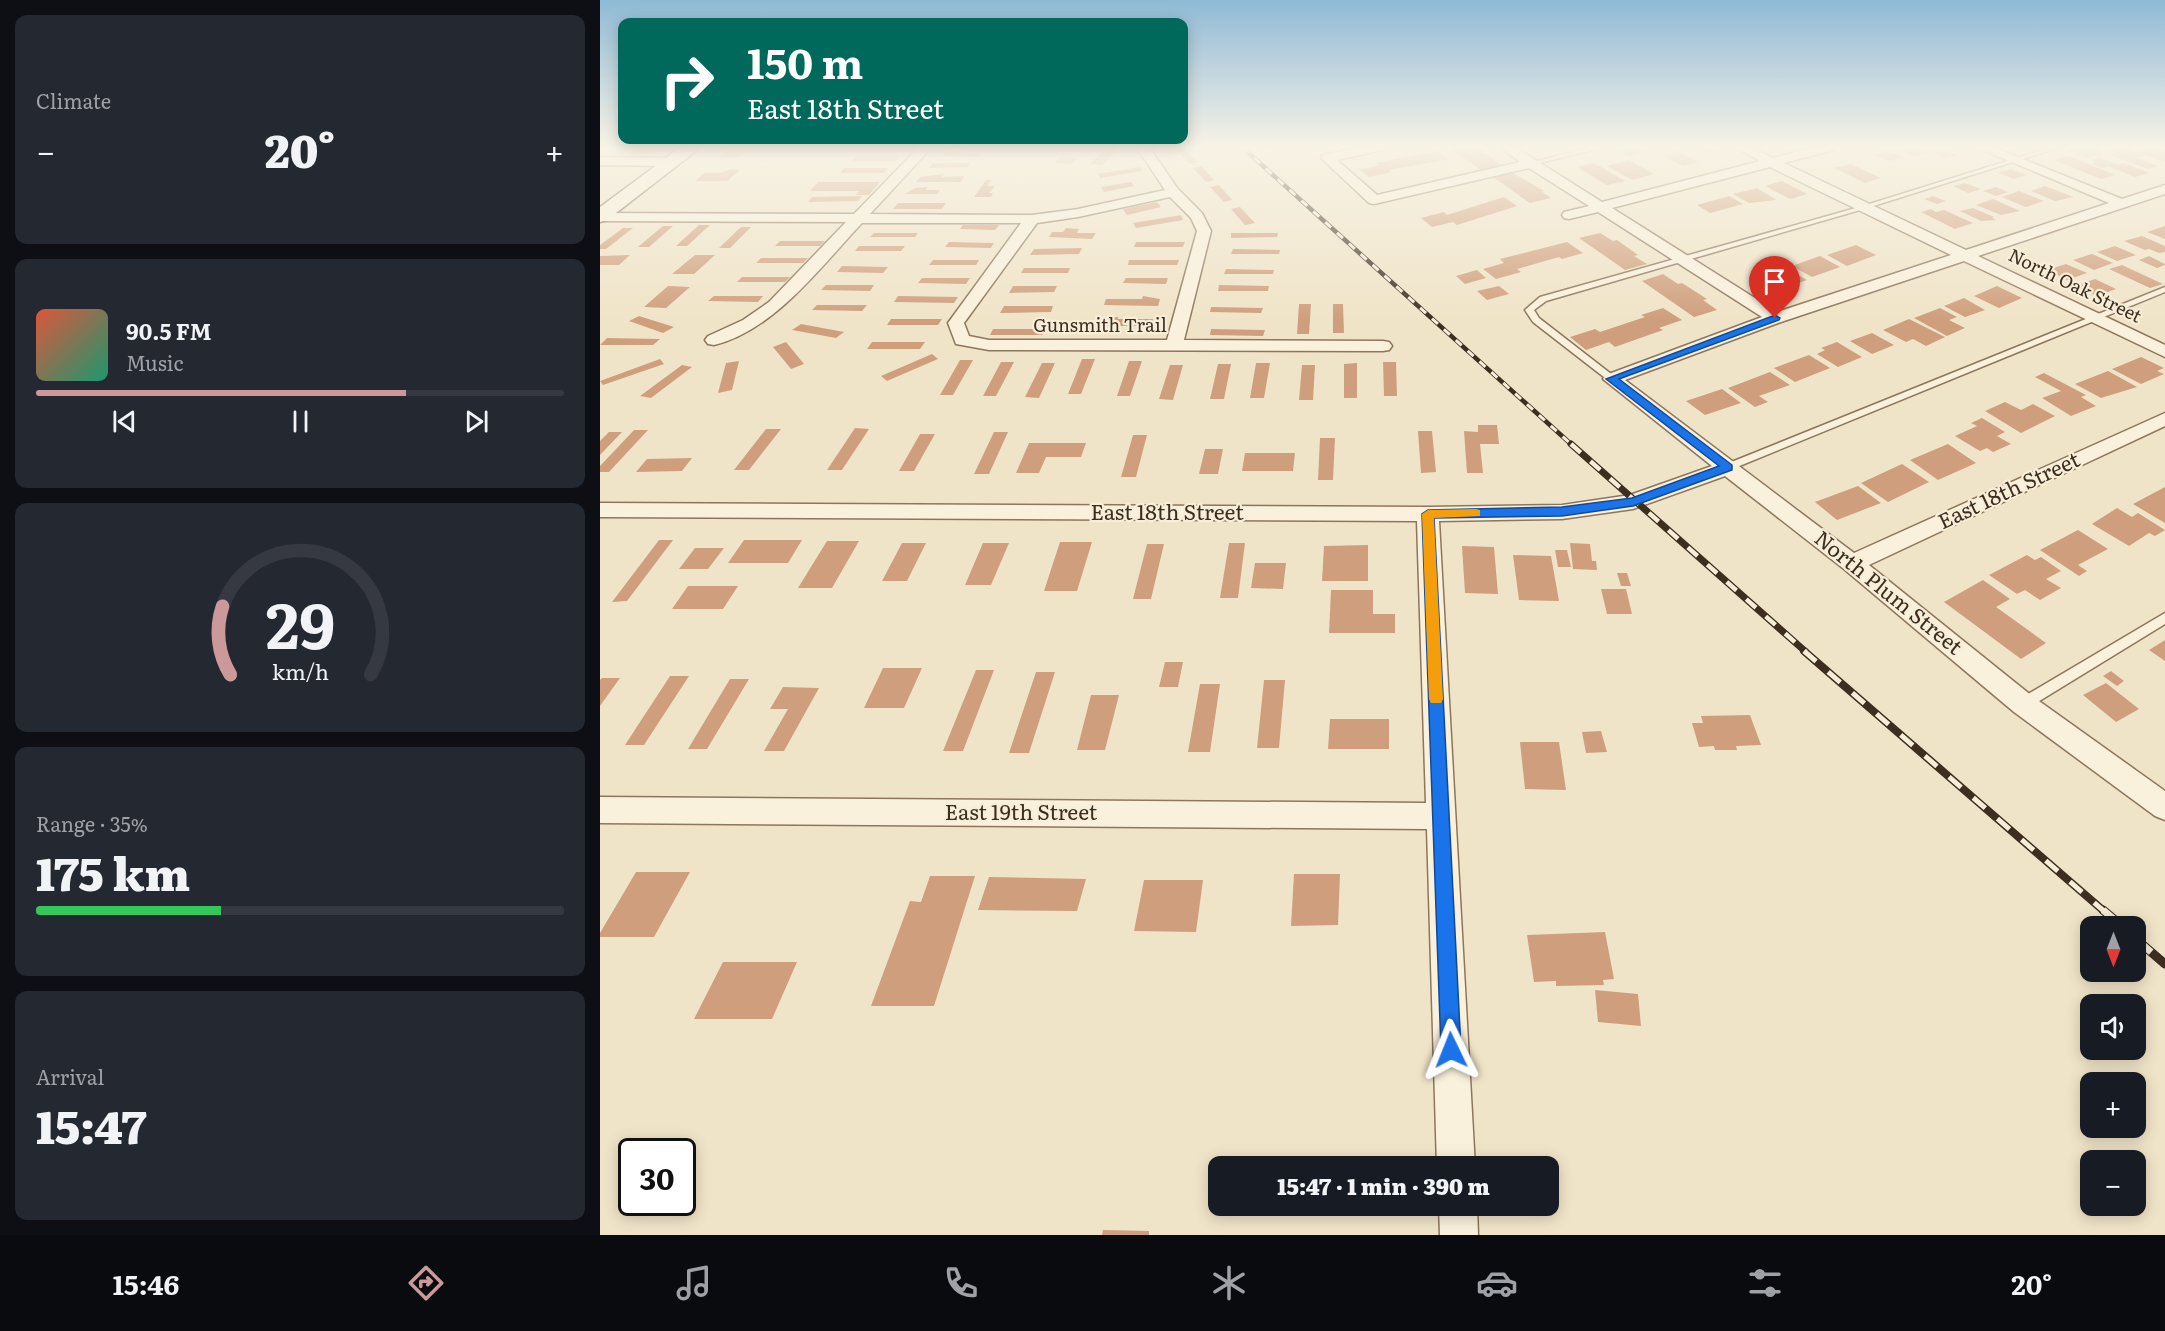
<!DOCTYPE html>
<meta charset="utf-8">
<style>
body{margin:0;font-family:Literata,serif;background:#242831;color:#f1f3f6;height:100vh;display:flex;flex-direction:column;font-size:22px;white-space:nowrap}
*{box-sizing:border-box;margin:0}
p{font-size:20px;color:#9ea1a6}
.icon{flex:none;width:33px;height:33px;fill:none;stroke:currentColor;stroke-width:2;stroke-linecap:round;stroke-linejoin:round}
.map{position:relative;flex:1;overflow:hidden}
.details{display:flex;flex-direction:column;gap:15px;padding:15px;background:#0d0f14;width:600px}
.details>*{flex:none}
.top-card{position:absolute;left:18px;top:18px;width:570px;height:126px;border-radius:12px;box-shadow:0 3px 15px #0003;background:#00695c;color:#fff;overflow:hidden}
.needle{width:39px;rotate:180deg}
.controls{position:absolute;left:1480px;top:916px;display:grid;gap:12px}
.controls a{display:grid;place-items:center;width:66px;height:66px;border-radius:12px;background:#171b24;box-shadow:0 3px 15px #0003;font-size:30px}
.speed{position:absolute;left:18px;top:1138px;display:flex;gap:12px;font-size:30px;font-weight:700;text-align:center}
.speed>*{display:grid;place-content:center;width:78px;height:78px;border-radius:50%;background:#171b24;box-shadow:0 3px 15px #0003;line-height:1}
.speed .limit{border:3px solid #111;border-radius:9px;background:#fff;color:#111}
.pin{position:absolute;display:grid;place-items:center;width:51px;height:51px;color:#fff;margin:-62px -26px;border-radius:50% 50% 50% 0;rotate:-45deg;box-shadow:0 0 6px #0007}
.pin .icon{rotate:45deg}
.me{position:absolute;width:66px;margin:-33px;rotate:358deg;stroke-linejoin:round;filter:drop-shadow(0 0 4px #0008)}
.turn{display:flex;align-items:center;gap:21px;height:126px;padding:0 30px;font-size:27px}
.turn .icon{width:78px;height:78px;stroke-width:2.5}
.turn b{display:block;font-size:42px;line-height:51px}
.big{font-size:45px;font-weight:800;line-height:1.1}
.details .tile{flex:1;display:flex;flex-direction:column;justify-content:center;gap:9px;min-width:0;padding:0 21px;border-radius:12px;background:#242831}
.details .dial{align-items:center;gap:0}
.dial svg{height:156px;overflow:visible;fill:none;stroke:#363941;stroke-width:7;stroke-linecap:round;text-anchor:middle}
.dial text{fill:#f1f3f6;stroke:none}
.song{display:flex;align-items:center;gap:18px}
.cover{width:72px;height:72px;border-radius:9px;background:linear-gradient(135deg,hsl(10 70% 55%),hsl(160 70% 35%))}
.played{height:6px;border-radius:3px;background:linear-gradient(90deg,#cc999b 70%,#363941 70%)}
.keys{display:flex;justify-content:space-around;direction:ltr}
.heat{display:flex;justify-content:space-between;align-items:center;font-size:33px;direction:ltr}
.charge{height:9px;border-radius:4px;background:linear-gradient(90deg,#34c759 35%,#363941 0)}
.trip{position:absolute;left:608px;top:1156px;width:351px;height:60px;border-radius:12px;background:#171b24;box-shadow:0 3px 15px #0003;font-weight:800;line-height:60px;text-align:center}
.tabs{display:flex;height:96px;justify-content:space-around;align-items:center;background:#090b0e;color:#9ea1a6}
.tabs .icon{width:42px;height:42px}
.tabs .active{color:#cc999b}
.tabs b{font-size:27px;color:#f1f3f6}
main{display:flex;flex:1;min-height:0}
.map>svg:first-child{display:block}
.building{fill:#cf9f7d}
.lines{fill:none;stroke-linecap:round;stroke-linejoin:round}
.lane-casing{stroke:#8d765c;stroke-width:3}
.street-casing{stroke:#8d765c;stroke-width:3}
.secondary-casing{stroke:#6f573f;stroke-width:3}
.lane{fill:#faf1dc;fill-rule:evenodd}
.street{fill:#faf1dc;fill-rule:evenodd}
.secondary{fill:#faf1dc;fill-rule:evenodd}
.rail-far3-casing{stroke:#3d2e20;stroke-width:4.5}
.rail-far2-casing{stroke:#3d2e20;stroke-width:7}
.rail-far1-casing{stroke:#3d2e20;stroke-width:8}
.rail-casing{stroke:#3d2e20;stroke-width:9}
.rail-far3{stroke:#f7eed8;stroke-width:3;stroke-dasharray:8;stroke-linecap:butt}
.rail-far2{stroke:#f7eed8;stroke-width:4.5;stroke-dasharray:13;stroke-linecap:butt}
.rail-far1{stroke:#f7eed8;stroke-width:5;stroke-dasharray:16;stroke-linecap:butt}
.rail{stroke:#f7eed8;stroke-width:7;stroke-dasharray:20;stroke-linecap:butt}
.route{fill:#1a73e8;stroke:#114b97;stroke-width:1.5}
.slow{fill:#f59e0b}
.labels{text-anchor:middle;stroke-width:4.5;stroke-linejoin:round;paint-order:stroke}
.far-street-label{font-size:18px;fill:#3d2e20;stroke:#f7eed8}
.street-label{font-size:21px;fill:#3d2e20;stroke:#f7eed8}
</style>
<main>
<section class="details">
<div class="tile"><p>Climate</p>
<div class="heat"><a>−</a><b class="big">20°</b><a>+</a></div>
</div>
<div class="tile">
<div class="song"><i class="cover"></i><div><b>90.5 FM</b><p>Music</p></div></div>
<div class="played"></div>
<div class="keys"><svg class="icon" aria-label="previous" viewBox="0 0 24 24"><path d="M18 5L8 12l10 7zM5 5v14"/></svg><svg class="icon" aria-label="pause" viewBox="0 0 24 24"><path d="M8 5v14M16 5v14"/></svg><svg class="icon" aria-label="next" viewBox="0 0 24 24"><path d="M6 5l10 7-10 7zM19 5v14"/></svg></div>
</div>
<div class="tile dial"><svg viewBox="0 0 100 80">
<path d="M14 69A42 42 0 1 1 86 69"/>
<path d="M14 69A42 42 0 0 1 10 34" stroke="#cc999b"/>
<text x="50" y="56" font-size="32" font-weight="700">29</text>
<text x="50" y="72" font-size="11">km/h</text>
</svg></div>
<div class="tile"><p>Range · 35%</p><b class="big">175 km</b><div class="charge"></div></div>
<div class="tile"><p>Arrival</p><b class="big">15:47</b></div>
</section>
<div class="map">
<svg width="1565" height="1235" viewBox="0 0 1565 1235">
<rect width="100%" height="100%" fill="#f0e4c8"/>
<path class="building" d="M41,147H63L53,154H31Z
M131,147H151L139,157L119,158Z
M583,147L598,162L590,164L575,149Z
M848,147L879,148L901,165L881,170Z
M1022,147H1032L1043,153L1029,156L1015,149Z
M1096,147H1120L1124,149L1109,153Z
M1316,147L1328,152L1314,156L1301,150Z
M1421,147H1451L1435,152Z
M1477,147H1489L1505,153L1486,158L1466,150Z
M1523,147L1536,152L1551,147L1565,152V162L1546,155L1537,158L1558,166L1548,169L1510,155L1516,153L1510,151Z
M505,149L517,150L502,165L490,164Z
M1343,150L1357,155L1346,158L1333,152Z
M356,151H365L363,153H381L378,157L342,156L346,152Z
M838,151L849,159L789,170L792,172L769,177L760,170L779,165L776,163Z
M1077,151L1098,162L1083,166L1062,155Z
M1288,151L1303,157L1290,161L1276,155Z
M256,156H299L295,161H252Z
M1469,156L1516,175L1501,179L1454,160Z
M461,157L477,158L471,164L454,163Z
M1501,158L1518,165L1524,163L1549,173L1535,177L1508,166L1502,168L1492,164L1497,162L1491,160Z
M1029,160L1039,166L1054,174L1032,180L1007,166Z
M333,163H370L367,167L329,168Z
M994,163L1025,181L1007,185L977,167Z
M1250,164L1281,178L1265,183L1234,168Z
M601,166L614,180L606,182L593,168Z
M540,167L542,171L500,178L498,174Z
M244,168H288L284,173H240Z
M131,169L140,170L127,181H95L105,173H120Z
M1411,169L1427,175L1414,179L1398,173Z
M913,173L944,191H941L951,198L930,203L893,177Z
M344,174L342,177L364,176L361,182H316L320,177Z
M386,180H391L387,186H395L389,193H393L391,197H374Z
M1182,181L1207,194L1190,199L1165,186Z
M218,182H280L269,195H256L259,191H210Z
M531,182L534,186L504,192L501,187Z
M1365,183L1381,189L1368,193L1353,186Z
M619,185L632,200L624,202L610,187Z
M1445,186L1474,197L1455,201L1431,191Z
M328,187L326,190H340L337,194H305L315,188Z
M1396,187L1408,192L1396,196L1383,191Z
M1157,188L1176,200L1149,203L1133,194Z
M1419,191L1444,201L1426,207L1402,197Z
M262,196L258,201L208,202L212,197Z
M1129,196L1143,204L1110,213L1097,205Z
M1333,196L1346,201L1337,204L1324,199Z
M904,197L917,206L857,225L853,222L832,227L821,218L844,212L847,215Z
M1393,199L1420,211L1401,215L1376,205Z
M557,202L561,207L527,215L523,209Z
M298,203H346L342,209H293Z
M640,207L655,223L645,225L631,209Z
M1373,208L1394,217L1392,218L1396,220L1381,221L1360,211Z
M1331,209L1336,212L1344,210L1373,223L1355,229L1321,212Z
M581,215L583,220L536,228L533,223Z
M99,225H110L87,246H76Z
M363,225H399L395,230L360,229Z
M63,226H73L49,247H38Z
M1565,226V239L1547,232Z
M141,227H151L130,248H119Z
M23,228H33L6,249H0V245Z
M466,228L479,229L477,233H496L492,239L449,237L452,232H463Z
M274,233H318L315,237H270Z
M631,233H678L677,237L631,238Z
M1000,233L1013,241L1017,240L1038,255L1034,256L1047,264L1025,270L979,238Z
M1542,236L1565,246V252L1559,253L1549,249L1545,250L1524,241Z
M180,241H225L220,246H175Z
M349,242L394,243L391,248L345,247Z
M536,242H585L583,247H534Z
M967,242L983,253L962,259L959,257L917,269L921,272L896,279L883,269L904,263L900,259Z
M1256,245L1276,255L1247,266L1227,255Z
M259,246H305L301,251H255Z
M1515,246L1536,255L1517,261L1497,252Z
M482,248L479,254L430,255L434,249Z
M633,249L680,250L679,254H631Z
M1492,254L1513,263L1494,270L1473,260Z
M30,255L19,265H0V256Z
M95,255H115L94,274H72Z
M1220,256L1240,267L1212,277L1192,266Z
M1549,256L1565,264V265L1557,268L1539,260Z
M161,258H208L203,263H156Z
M333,260H379L376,265H329Z
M529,260H579L577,265H528Z
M1466,264L1487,273L1467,280L1447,270Z
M1522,265L1563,284L1550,288L1509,269Z
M242,266L288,267L283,273L237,272Z
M424,268H470L468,273H421Z
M626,269L674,270L673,274H624Z
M1187,269L1207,280L1178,290L1158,279Z
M877,270L886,278L865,284L856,276Z
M1063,274L1078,284L1082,283L1107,299L1103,300L1117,310L1094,317L1042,281Z
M142,277H190L185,282H137Z
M322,278H370L366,284L318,283Z
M526,278H568L566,284L523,283Z
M1495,279L1516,289L1497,296L1475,286Z
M226,285H274L270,291L221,290Z
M619,285L669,286L668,291H618Z
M68,286L90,287L66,308L44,307Z
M413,286H457L454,292L409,293Z
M899,286L909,294L887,300L877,291Z
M1397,286L1422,298L1399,308L1374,296Z
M114,296H163L158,302L108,301Z
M298,296L358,297L354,303L294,302Z
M543,296L560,299L558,306L504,305L506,299H542Z
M1364,298L1385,310L1365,317L1344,306Z
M699,304H711L709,334H697Z
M733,304H743L744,333H733Z
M217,305H267L262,311L212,310Z
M404,306H453L451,312L400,313Z
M611,307L663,308L661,313L610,312Z
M1063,308L1082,320L1059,328L1063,330L1015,347L1009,342L986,350L970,337L995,329L1000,332L1045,317L1041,315Z
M1340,308L1357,317L1349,320L1365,328L1347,336L1314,318Z
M39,316L74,327L63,333L29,321Z
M518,317V319H553L551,326H500L502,319Z
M291,319H342L338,325H287Z
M1309,319L1345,337L1326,346L1313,339L1306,342L1283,330Z
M201,324L244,332L236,338L192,330Z
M393,329H445L442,335H390Z
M611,329L665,330L663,336L610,335Z
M1272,333L1294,345L1272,354L1250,341Z
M7,338L60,339L53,345H0Z
M186,342L204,364L191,369L173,347Z
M272,342H325L320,349H267Z
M1237,342L1262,357L1238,367L1217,354L1225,350L1221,348Z
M332,354L338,359L287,381L281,376Z
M1209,355L1230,368L1195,382L1174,368Z
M1541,357L1564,368L1557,371L1564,374L1541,384L1512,369Z
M60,359L64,364L3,385L0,381Z
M482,359H495L481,394H468Z
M360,360H373L353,395H340Z
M139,361L132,390L118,393L126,363Z
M529,361H542L530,396H517Z
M401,362H414L396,396H383Z
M783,362H796L797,396H784Z
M442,363H455L439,398L425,397Z
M656,363H670L664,398H650Z
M757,363V398H744V364Z
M618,364H631L624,399H610Z
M82,365L92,367L51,398L40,396Z
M570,365H583L573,400L559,399Z
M702,365H715L713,400H699Z
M1508,371L1537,387L1501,398L1475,384Z
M1170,372L1190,385L1159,396L1168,402L1155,407L1128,388Z
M1444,373L1486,395L1481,397L1496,406L1471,416L1442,398L1461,391L1435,377Z
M1122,389L1141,403L1105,415L1086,401Z
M1405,402L1421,410L1433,404L1455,416L1421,433L1385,411Z
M1382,418L1405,432L1397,436L1411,444L1393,452L1387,448L1380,451L1355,436L1377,426L1371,423Z
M878,425H897L899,444H880L883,473H867L864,431L878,432Z
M255,428L269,429L242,470H227Z
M166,429H181L149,470H134Z
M34,430H48L9,472H0V466Z
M818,431H832L836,472L821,473Z
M9,432H22L0,455V441Z
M394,432H408L389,474H374Z
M320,434H335L314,471H299Z
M533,435H547L536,477H521Z
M720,438H735L733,480H718Z
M429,443H486L481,457H446L439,473H416Z
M1348,444L1376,463L1338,480L1310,460Z
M605,449H623L618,474H599Z
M645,453H695L693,471H642Z
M92,458L82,471L36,472L47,459Z
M1302,464L1329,482L1288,502L1261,483Z
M1258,486L1281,503L1237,520L1215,502Z
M1565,487V523L1533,504Z
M1517,508L1532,517L1538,513L1565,530L1555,536L1549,533L1529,546L1492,524Z
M1478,530L1508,549L1478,565L1487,571L1479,576L1440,550Z
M59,540H73L27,601L12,602Z
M144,540H202L188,563H128Z
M227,541H259L232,588H198Z
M460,542H492L477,591H444Z
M302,543H326L307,581H282Z
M383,543H409L391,585H365Z
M629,543H645L638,598H620Z
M970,543L990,544L992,561H996L997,570L973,569Z
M547,544H564L551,599H533Z
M768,545V581H722L724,546Z
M862,546L894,547L898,594L865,593Z
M95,548H124L108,569H79Z
M955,550H967L971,567H958Z
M913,555L951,556L959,601L919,600Z
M1427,555L1435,560L1441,557L1461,571L1446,579L1461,588L1440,600L1425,590L1417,594L1389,575Z
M655,563H686L683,589L651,588Z
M1017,573H1027L1031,586H1021Z
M1383,580L1410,599L1396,607L1446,643L1421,659L1344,602Z
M88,586H138L123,609H72Z
M1001,589H1026L1032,614H1007Z
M731,590H773V614H795V633H729Z
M1565,640V661L1549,650Z
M565,662H583L578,687H559Z
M283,668H322L304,708H264Z
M376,670H394L363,751H343Z
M1511,671L1524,681L1517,686L1503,676Z
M436,672H455L429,753H409Z
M70,676H89L44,745H25Z
M2,678H20L0,706V680Z
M130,679H149L107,749H88Z
M664,680H685L679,748H657Z
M1506,683L1539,709L1516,722L1483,695Z
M600,684H620L610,752H588Z
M183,687L219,688L184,751H164L188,709H170Z
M491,695H519L505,750H477Z
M1150,715L1161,745L1136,746L1137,750H1115L1114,746L1099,747L1092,723H1103L1101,716Z
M730,719H789V749H728Z
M1001,731L1007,752L986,753L982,732Z
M920,742H959L966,790L925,789Z
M36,872H90L54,937H0V933Z
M694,874H740L738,925L691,926Z
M330,876H375L334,1006H271L310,901L321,902Z
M389,877L486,879L477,911L378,910Z
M544,880H603L596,932L534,931Z
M1005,932L1014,979L1003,980L1004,985L956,986V981L934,982L927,935Z
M123,962H197L172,1019H94Z
M995,990L1038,994L1041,1026L998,1022Z
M503,1230L549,1231V1235H502Z"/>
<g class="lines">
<g class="lane-casing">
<path id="lane" d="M993,147H1004L932,165L929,163Z
M1452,147H1461L1267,208L946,301L934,310L939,318L1015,377V381H1009L933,322L925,310L940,297L1263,206Z
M1565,287V292L1132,469L1128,470L1123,467L1124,465Z
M1565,613V624L1428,708L1423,709L1418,708L1416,704L1418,700Z"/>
</g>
<g class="street-casing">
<path id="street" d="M319,147H332L270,214L432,215L478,209L565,190L539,151L532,147H549L578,189L602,213L611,231L584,340L783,341L789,342L792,346L789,350L783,351L389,350L356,344L348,323L421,223H262C221,266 175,330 114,345L108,344L105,340L108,336L143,320L169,302L246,222L0,221V213L254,214ZM570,197L591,218L597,231L567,340H389L369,336L364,323L437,223L478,217Z
M761,147H785L783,150L737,160L777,195L920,162L900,147H915L1002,202L1160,161L1134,147H1150L1173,158L1215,147H1236L1234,150L1184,163L1366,250L1509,203L1376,147H1393L1522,199L1565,185V194L1378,256L1565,345V357L1364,261L1181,322L1025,380L1254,553L1565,413V426L1269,565L1432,696L1565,791V820L1555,816L1414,712L1244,569L1125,476L1033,509L962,519L839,521L875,1167H837L827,829L0,823V797L826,803L817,521L0,517V503L828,507L962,505L1030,495L1112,466L1003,379L1006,375L1162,317L998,212L969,219L964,218L962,215L964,212L989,206L929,168L774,204L769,203L721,158L722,155ZM1170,167L1351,255L1177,312L1012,208Z
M0,157L72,158L79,162L72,166L0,165Z
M839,1206H877L878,1235H840Z"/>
</g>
<g class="secondary-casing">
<path id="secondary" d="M81,147H101L7,220L0,222V207Z"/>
</g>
<use href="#lane" class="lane"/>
<use href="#street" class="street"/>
<use href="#secondary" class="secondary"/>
<g class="rail-far3-casing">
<path id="rail-far3" d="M642,147L972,445"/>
</g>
<g class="rail-far2-casing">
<path id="rail-far2" d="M971,444L1206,652"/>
</g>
<g class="rail-far1-casing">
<path id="rail-far1" d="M1204,651L1505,912"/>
</g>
<g class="rail-casing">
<path id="rail" d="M1503,910L1523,927
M1536,939L1565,964"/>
</g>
<use href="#rail-far3" class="rail-far3"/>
<use href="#rail-far2" class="rail-far2"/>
<use href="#rail-far1" class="rail-far1"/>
<use href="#rail" class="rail"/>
</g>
<linearGradient id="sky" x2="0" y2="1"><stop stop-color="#8fbad6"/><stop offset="0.46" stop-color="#f8f3e6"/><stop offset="1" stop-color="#f8f3e6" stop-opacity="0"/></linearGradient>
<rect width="1565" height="320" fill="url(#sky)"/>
<path class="route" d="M1175,315L1180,318L1179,320L1019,379L1132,465V470L1033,506L962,516L834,518L861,1050L858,1057L851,1060L844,1057L841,1050L822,514L828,510L962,507L1032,498L1119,466L1006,379Z"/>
<path class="slow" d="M876,509L880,510V516L834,518L843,699L841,703H831L829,699L822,514L828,510Z"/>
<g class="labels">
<g class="far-street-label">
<text transform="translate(1475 286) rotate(26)" y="6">North Oak Street</text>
<text x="500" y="332">Gunsmith Trail</text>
</g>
<g class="street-label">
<text transform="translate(1409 491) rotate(-25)" y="7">East 18th Street</text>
<text x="567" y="520">East 18th Street</text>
<text transform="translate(1288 593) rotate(39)" y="7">North Plum Street</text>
<text x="421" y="820">East 19th Street</text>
</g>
</g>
</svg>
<div class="controls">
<a><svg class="needle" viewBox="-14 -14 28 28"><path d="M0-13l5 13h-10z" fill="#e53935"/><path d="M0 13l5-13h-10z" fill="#9ea1a6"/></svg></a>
<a><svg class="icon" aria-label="sound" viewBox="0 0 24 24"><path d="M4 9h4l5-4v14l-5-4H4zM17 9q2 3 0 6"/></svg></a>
<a>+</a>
<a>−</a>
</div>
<div class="speed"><div class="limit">30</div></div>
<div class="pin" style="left:1175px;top:318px;background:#d93025"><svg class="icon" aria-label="arrive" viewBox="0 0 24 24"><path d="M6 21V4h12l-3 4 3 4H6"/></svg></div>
<svg class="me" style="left:851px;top:1050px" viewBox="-20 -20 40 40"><path d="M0-17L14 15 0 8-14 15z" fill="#1a73e8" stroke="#fff" stroke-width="4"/></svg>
<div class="trip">15:47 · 1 min · 390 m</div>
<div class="top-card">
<div class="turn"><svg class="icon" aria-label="right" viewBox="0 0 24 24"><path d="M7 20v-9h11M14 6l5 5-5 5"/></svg><div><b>150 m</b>East 18th Street</div></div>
</div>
</div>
</main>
<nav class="tabs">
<b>15:46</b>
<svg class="icon active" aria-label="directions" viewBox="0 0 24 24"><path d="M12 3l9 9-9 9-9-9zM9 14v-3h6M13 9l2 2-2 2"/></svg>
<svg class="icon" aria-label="music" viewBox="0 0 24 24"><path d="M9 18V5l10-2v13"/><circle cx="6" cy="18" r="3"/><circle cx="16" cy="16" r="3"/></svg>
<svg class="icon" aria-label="phone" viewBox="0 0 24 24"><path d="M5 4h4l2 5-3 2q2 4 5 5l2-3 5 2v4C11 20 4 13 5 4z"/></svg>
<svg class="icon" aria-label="climate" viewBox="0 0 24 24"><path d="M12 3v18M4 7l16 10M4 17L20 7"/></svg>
<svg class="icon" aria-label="car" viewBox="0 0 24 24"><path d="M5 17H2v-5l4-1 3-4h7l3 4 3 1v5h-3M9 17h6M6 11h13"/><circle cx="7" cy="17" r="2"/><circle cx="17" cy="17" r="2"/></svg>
<svg class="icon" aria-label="filters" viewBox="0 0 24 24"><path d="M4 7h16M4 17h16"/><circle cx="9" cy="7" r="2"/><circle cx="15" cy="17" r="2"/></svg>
<b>20°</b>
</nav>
